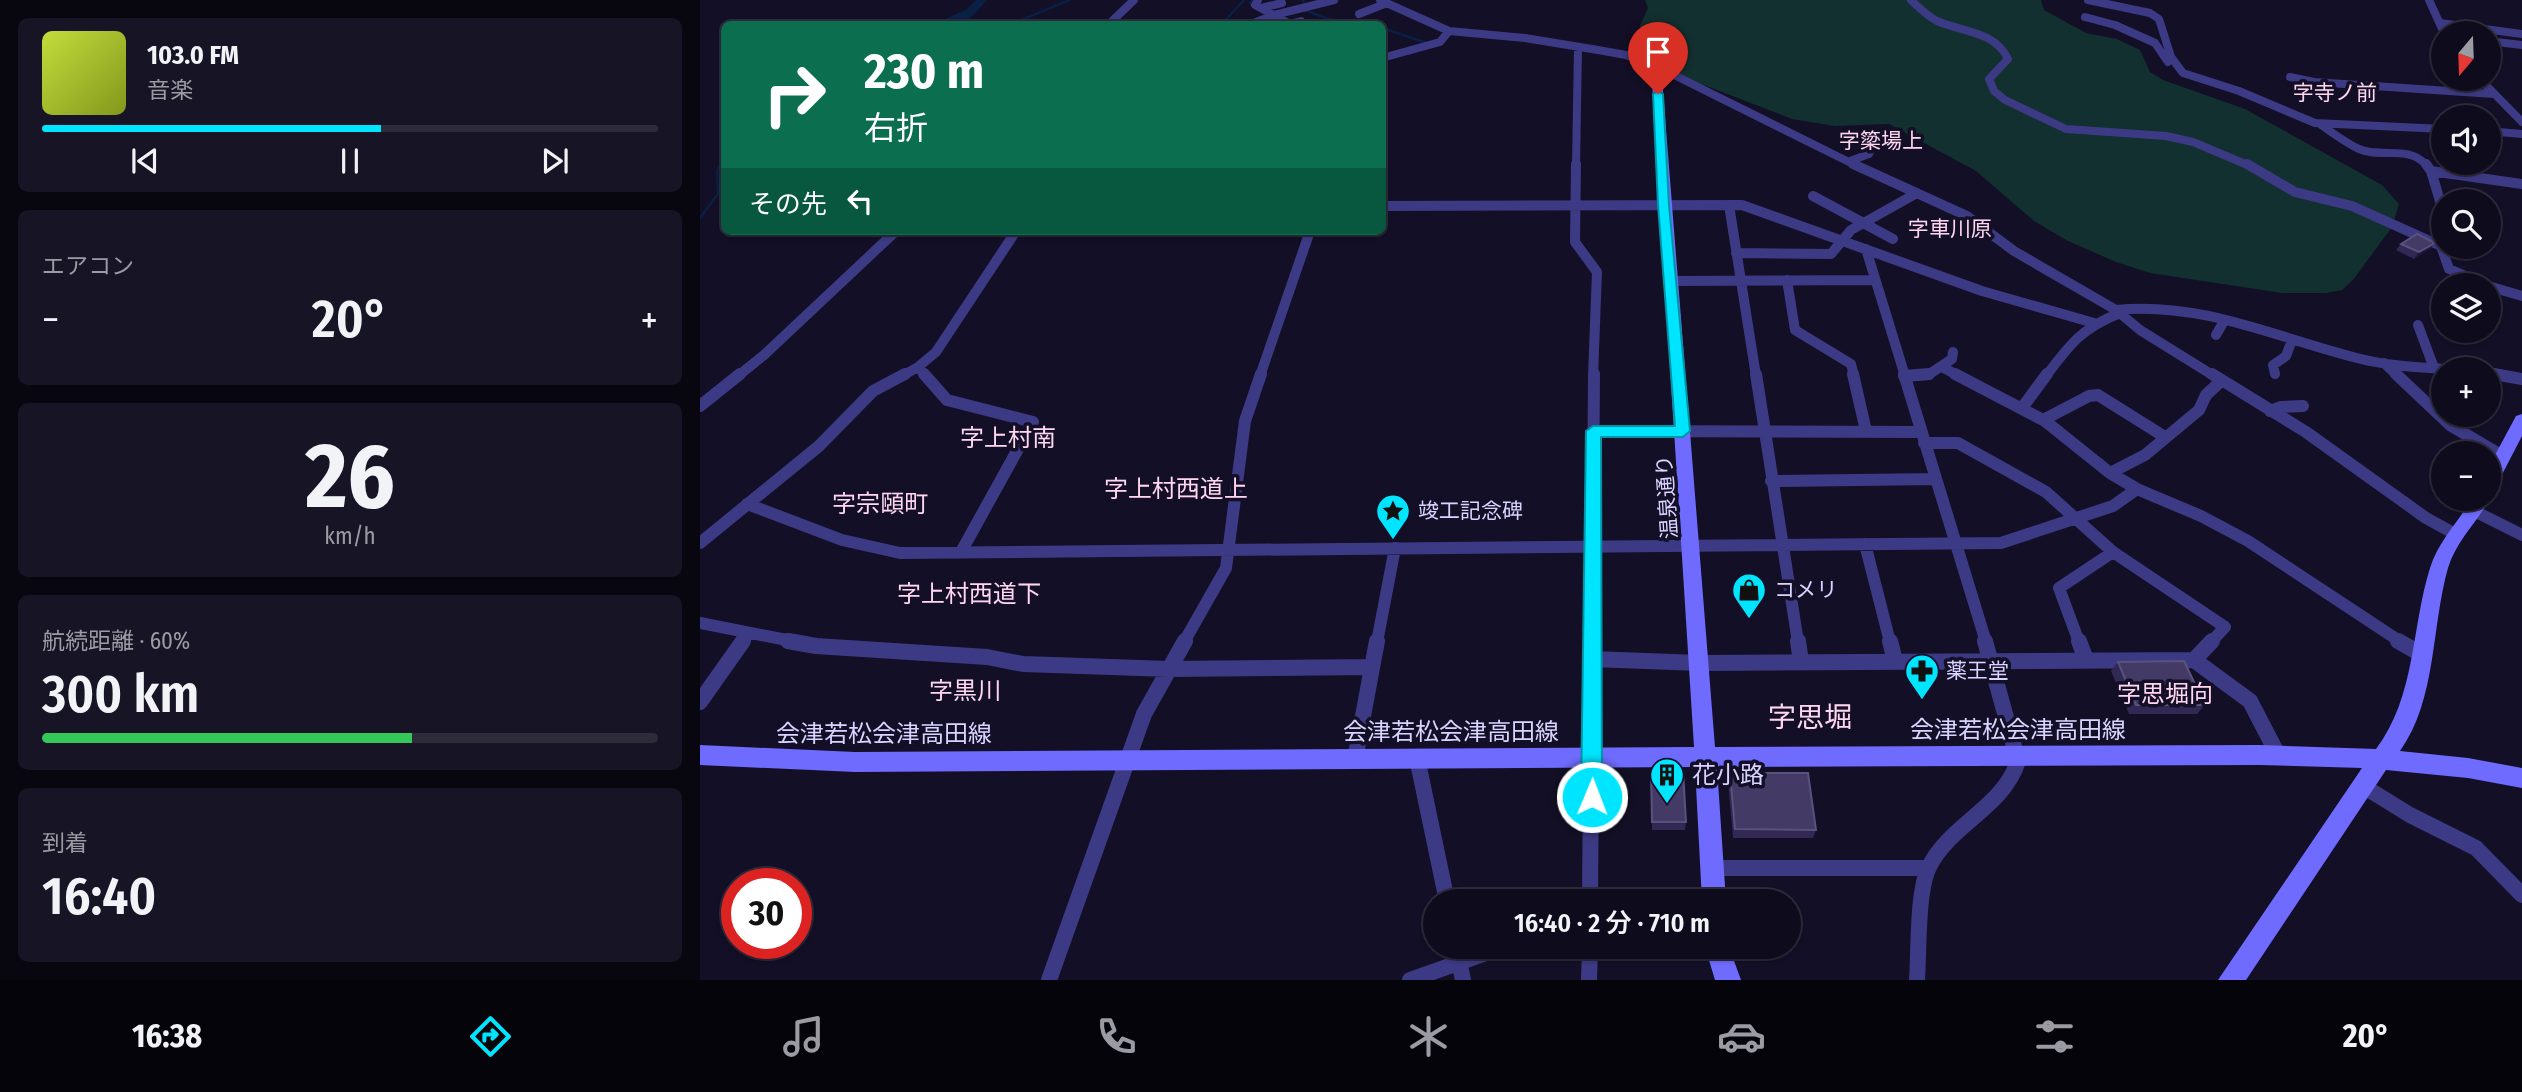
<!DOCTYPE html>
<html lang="ja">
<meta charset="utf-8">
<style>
body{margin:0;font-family:"Fira Sans Condensed","Noto Sans JP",sans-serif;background:#171425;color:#f1f3f6;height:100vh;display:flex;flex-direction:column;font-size:26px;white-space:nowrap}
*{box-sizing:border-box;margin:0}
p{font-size:23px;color:#9b9ba3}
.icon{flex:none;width:38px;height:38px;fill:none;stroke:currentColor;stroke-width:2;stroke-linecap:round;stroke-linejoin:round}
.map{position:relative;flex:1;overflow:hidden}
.sheet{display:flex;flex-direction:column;gap:18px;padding:18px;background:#08060f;width:700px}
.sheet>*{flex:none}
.top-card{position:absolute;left:21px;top:21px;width:665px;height:214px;border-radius:10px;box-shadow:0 2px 5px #0004,0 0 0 2px #2e2b3b;background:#0b6e4f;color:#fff;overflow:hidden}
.needle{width:46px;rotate:199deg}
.fabs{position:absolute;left:1731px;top:21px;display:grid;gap:14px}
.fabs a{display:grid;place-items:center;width:70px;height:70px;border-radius:50%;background:#0e0b1c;box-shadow:0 2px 5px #0004,0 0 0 2px #2e2b3b;font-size:35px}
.speed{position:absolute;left:21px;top:868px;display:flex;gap:14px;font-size:35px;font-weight:700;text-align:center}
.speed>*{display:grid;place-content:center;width:91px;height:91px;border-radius:50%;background:#0e0b1c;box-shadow:0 2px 5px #0004,0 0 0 2px #2e2b3b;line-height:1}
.speed .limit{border:10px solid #d22;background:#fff;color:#111}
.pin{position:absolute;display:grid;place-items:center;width:60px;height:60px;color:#fff;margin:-72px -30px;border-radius:50% 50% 50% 0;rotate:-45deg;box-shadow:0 0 7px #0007}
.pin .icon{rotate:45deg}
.me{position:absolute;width:77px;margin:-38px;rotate:1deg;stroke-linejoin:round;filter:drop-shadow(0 0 5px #0008)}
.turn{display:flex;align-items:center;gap:24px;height:147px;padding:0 28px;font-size:32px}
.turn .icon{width:91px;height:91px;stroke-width:2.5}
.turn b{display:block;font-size:49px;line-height:60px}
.then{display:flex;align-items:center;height:66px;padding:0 28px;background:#0003;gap:14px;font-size:26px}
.big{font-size:52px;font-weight:600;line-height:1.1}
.sheet .card{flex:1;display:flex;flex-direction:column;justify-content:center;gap:10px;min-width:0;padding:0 24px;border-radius:10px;background:#171425}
.sheet .dial{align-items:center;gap:0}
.dial b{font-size:91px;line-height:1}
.song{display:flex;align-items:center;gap:21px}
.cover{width:84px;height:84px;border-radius:10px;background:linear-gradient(135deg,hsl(70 70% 55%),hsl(70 70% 35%))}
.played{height:7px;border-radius:4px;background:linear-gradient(90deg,#00e5ff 55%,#2e2b3b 55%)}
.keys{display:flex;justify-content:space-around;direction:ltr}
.heat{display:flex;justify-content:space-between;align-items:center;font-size:38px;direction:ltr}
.charge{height:10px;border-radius:5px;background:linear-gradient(90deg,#34c759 60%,#2e2b3b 0)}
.trip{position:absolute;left:723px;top:889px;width:378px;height:70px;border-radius:35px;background:#0e0b1c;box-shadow:0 2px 5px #0004,0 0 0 2px #2e2b3b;font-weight:600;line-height:70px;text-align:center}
.menu{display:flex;height:112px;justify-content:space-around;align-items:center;background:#06040b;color:#9b9ba3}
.menu .icon{width:49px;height:49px}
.menu .selected{color:#00e5ff}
.menu b{font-size:32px;color:#f1f3f6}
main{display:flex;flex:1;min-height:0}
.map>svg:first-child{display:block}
.green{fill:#12302f}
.water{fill:#0a1f44}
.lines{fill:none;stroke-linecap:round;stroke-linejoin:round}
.stream{stroke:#0a1f44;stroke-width:2.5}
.street-far3{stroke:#3d3a85;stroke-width:8}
.street-far2{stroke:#3d3a85;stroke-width:10}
.street-far1{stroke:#3d3a85;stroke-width:12}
.street{stroke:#3d3a85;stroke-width:16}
.secondary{fill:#6f6bff;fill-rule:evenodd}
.wall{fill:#312854}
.shaded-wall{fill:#1d163a}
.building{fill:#433a66;stroke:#5a527e;stroke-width:2}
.route{fill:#00e5ff;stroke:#0095a6;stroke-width:2}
.labels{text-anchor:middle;stroke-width:7;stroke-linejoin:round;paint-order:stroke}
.far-quarter-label{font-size:21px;fill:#ffd6f0;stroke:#130f26}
.street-label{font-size:21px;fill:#d9d4ff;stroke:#130f26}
.poi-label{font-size:21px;fill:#d9d4ff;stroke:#130f26;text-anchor:start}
.quarter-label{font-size:24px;fill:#ffd6f0;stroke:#130f26}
.near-street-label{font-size:24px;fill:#d9d4ff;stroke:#130f26}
.near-poi-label{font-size:24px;fill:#d9d4ff;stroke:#130f26;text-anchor:start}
.near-quarter-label{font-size:28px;fill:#ffd6f0;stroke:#130f26}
</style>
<main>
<section class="sheet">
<div class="card">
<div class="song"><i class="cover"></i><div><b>103.0 FM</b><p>音楽</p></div></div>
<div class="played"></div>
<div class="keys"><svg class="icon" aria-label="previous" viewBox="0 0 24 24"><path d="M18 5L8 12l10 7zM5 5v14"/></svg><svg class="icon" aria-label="pause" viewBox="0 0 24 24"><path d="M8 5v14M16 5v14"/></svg><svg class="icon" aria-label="next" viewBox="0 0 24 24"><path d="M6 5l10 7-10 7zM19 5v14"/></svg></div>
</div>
<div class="card"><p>エアコン</p>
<div class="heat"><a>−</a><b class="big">20°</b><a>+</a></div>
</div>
<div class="card dial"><b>26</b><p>km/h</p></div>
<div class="card"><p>航続距離 · 60%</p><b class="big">300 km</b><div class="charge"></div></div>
<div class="card"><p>到着</p><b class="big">16:40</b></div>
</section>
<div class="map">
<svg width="1822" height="980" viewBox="0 0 1822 980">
<rect width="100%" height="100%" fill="#130f26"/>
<path class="green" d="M945,0H1341L1344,10L1386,33L1417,39L1440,50L1450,72L1463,80L1545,109L1682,185L1699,204L1692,227L1653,280L1642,290L1626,293H1582L1450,273L1416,262L1368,241L1334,221L1276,171L1189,124L1135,126L1092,119L991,80L943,53L940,26L948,8Z"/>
<path class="water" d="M276,0H287C267,23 265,25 234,24L267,9Z"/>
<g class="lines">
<path class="stream" d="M603,0L605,10L628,19L671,24
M550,3L553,0
M312,24L369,0
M522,24L544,0
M682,28L727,43
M0,218L18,194L17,171L24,156"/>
<path class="street-far3" d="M558,0L555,5L590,24L601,21
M680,0L749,31L825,38L898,50L926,55L956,66L1157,166
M1211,0C1219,8 1227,16 1237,21C1262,32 1295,31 1308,59L1289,79L1294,91L1305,100L1366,129L1466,136L1493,142L1550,166
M1388,0L1450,13L1459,19L1471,57L1483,73L1539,91L1615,123L1743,129
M1729,0L1744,33
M561,8L582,3
M659,14L687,3
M1385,17L1415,25L1455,43L1468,62
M1740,23L1822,34
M409,24L434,0
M551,24L574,15L634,0
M1788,41L1822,45
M682,58L740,42L749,31
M1590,77L1614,82L1794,94
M1780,79L1822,122
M1621,125C1633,133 1646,143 1659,149C1681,159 1710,144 1727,166
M1788,131L1822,134
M1150,161L1169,154L1176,139L1189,136
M876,166L878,47"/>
<path class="street-far2" d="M876,164L875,242L897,272L893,376
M1153,164L1267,216L1314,251L1416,310L1440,330L1514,376
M1547,164L1595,192L1652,206L1741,246L1749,269L1787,285
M1726,164L1731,171L1740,201
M1731,171L1822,184
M1113,196L1193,239
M1029,205L1056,376
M682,206L1042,205L1282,291L1394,323
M1166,249L1205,376
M1036,253L1131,254L1151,230L1217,193
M1087,280L1095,330L1151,364L1154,376
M971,281L1174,280
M1788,286L1822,296
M1416,310C1502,301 1579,339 1661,359C1689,366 1718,367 1746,369
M1718,325L1734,368
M1516,335L1524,321
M1684,363L1698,376
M218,367L226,376
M1242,367L1259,376
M1788,373L1804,376
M1575,374L1573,365L1586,356L1592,340
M38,376L64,355L196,231
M202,376L218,367L236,352L316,231
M560,376L610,231
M1209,376L1228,375L1252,359L1253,352
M1346,376C1370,344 1382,328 1420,313"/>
<path class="street-far1" d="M224,374L247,400L333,422L261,552
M1056,374L1098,642
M1153,374L1166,431
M1204,374L1286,642
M1255,374L1345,421L1410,473
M1512,374L1606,432L1726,518L1757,535
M1696,374L1750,425L1804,457
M1794,374L1822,379
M1204,376L1229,374
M0,406L40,374
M1322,408L1347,374
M1570,411L1581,407L1603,406
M1343,420L1389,396L1398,395L1465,437
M893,431L1221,432
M1224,443H1258L1346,492L1413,552L1525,627L1511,642
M1071,481L1235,479
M1437,489L1501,516L1548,541L1701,642
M47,504L142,540L200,553L1301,543L1413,506L1437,489L1410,473L1445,455L1499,410L1506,395L1522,380
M1774,511L1822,535
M0,543L119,446L173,391L205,374
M1165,544L1190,642
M0,623L97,642
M42,642L48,634
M484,642L526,568L545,421L561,374
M677,642L695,548
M892,642L894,374
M1379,642L1359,588L1413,552"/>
<path class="street" d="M88,641L116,646L287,657L323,664L469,669L672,667
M1098,641L1101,662
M1190,641L1195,661
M1379,641L1386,660
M1698,641L1721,654
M892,659L1000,663L1494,660L1512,641
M1494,660L1550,701L1578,755
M0,702L43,641
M717,758L747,901
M655,759L677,641
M1663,786L1710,815L1776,848L1822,895
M1012,868H1228
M890,901L892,641
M756,947L763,980
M349,980L444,714L485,641
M710,980L803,947
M889,980L890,947
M1217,980C1219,952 1217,891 1229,867C1249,825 1304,807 1318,761L1285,641"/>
<path class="secondary" d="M956,63L961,66L1015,747L1560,745L1676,749C1716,696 1711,629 1730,568C1738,542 1758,522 1772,499H1788V497L1790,499L1787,504C1774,525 1755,544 1748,568C1731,628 1737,699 1700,751L1768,758L1822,768V788L1768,778L1686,770L1546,980H1518L1662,768L1560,765L1017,767L1026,901H1002L995,767L155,772L0,765V745L155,752L994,747L951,66Z
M1822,414V436L1794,490L1788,491V468L1816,416Z
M1005,947H1029L1041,980H1015Z"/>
</g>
<path class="wall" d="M1735,243L1730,249L1714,259L1696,250L1701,244Z
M1418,662L1505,705L1497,714H1429L1411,671Z
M951,771L986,822L985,830H952Z
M1030,773L1116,830L1113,838H1033L1028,781Z"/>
<path class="shaded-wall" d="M1735,243L1730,249L1714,259L1719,252Z"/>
<path class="building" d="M1717,234L1735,243L1719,252L1701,244Z
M1484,661L1505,705H1436L1418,662Z
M951,771H983L986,822H952Z
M1030,773H1108L1116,830L1035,829Z"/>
<path class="route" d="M958,91L963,94L969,205L990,431L983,437H901L902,797L899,803L892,806L884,803L881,797L886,431L893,426H975L958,205L953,94Z"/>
<defs>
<g id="sight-pin" transform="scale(1.75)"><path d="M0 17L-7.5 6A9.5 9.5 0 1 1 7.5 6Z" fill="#00e5ff" stroke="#130f26"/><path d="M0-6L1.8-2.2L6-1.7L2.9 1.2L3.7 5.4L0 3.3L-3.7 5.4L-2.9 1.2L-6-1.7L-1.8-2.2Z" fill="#111"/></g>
<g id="shop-pin" transform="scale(1.75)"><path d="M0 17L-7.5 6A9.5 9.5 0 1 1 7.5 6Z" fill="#00e5ff" stroke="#130f26"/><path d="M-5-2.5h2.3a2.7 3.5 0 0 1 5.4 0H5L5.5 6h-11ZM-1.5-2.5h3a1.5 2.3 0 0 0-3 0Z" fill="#111"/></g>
<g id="pharmacy-pin" transform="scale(1.75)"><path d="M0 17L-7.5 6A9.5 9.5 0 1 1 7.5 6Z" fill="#00e5ff" stroke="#130f26"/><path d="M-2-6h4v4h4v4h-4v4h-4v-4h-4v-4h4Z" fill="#111"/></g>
<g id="building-pin" transform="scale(1.75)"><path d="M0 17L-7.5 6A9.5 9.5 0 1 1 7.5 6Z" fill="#00e5ff" stroke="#130f26"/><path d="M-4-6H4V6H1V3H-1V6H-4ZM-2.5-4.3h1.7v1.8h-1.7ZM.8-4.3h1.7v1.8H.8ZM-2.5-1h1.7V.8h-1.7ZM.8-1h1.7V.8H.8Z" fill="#111"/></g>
</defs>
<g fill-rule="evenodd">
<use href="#sight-pin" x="693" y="511"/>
<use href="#shop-pin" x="1049" y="590"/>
<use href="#pharmacy-pin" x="1222" y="671"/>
<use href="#building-pin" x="967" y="775"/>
</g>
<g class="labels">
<g class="far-quarter-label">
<text x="1635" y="100">字寺ノ前</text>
<text x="1181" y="148">字簗場上</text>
<text x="1250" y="236">字車川原</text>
</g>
<g class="street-label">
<text transform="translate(967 497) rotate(-94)" y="7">温泉通り</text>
</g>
<g class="poi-label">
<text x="718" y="518">竣工記念碑</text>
<text x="1074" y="597">コメリ</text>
<text x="1246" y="678">薬王堂</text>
</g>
<g class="quarter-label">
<text x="308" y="446">字上村南</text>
<text x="476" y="497">字上村西道上</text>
<text x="180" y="512">字宗頤町</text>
<text x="269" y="602">字上村西道下</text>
<text x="265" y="699">字黒川</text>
<text x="1465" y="702">字思堀向</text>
</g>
<g class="near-street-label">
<text x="1318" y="738">会津若松会津高田線</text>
<text x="751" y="740">会津若松会津高田線</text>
<text x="184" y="742">会津若松会津高田線</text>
</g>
<g class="near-poi-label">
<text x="992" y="783">花小路</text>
</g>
<g class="near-quarter-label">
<text x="1110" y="727">字思堀</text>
</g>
</g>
</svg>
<div class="fabs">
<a><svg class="needle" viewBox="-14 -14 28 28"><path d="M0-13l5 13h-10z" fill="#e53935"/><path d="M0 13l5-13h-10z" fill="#9b9ba3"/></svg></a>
<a><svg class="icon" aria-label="sound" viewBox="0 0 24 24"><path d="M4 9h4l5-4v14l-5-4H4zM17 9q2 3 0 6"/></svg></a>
<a><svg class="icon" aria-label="search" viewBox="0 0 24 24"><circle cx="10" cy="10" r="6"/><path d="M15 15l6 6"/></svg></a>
<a><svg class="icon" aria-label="layers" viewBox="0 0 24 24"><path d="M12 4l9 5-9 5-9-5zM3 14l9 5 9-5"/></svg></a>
<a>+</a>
<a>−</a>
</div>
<div class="speed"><div class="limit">30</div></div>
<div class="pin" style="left:958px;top:94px;background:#d93025"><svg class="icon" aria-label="arrive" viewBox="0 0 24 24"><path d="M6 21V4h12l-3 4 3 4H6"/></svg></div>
<svg class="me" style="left:892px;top:797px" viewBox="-20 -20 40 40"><circle r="17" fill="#00e5ff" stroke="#fff" stroke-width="3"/><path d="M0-11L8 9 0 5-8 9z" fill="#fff"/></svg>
<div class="trip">16:40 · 2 分 · 710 m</div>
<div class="top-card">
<div class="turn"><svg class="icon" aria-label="right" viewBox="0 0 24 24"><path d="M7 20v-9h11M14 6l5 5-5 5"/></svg><div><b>230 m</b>右折</div></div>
<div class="then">その先<svg class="icon" aria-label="left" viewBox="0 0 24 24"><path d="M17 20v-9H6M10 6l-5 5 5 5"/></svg></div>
</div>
</div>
</main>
<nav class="menu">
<b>16:38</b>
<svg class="icon selected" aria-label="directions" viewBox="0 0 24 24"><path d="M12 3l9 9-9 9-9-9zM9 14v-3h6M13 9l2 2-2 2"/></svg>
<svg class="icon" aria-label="music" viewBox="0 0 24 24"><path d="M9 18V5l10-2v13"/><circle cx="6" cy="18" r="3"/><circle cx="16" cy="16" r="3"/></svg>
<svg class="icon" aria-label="phone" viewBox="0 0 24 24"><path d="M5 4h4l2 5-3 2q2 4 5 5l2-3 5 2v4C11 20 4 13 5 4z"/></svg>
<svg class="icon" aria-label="climate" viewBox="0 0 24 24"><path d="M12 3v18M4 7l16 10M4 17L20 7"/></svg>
<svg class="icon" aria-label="car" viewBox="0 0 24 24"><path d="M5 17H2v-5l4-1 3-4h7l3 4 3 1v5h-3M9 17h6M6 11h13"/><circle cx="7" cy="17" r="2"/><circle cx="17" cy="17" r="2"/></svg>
<svg class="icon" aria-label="filters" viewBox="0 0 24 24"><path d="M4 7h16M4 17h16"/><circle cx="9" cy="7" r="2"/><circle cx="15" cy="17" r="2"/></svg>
<b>20°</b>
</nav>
